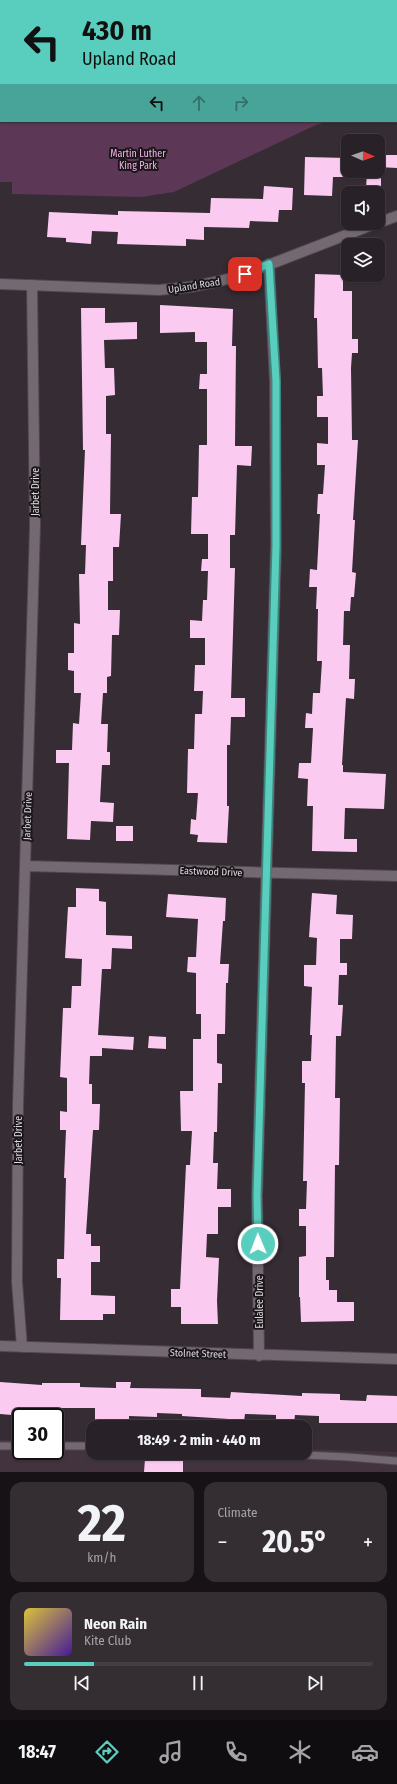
<!DOCTYPE html>
<meta charset="utf-8">
<style>
body{margin:0;font-family:"Fira Sans Condensed",sans-serif;background:#342e33;color:#f1f3f6;height:100vh;display:flex;flex-direction:column;font-size:15px;white-space:nowrap}
*{box-sizing:border-box;margin:0}
p{font-size:13px;color:#a5a3a7}
.icon{flex:none;width:22px;height:22px;fill:none;stroke:currentColor;stroke-width:2;stroke-linecap:round;stroke-linejoin:round}
.map{position:relative;height:1472px;overflow:hidden}
.side{display:flex;flex-direction:column;gap:10px;padding:10px;background:#161215;flex:1}
.side>*{flex:none}
.banner{position:absolute;left:0px;top:0px;width:397px;height:122px;box-shadow:0 1px 3px #0004,0 0 0 1px #443e44;background:#5acebe;color:#111;overflow:hidden}
.needle{width:26px;rotate:92deg}
.tools{position:absolute;left:341px;top:134px;display:grid;gap:8px}
.tools a{display:grid;place-items:center;width:44px;height:44px;border-radius:8px;background:#282127;box-shadow:0 1px 3px #0004,0 0 0 1px #443e44;font-size:20px}
.speed{position:absolute;left:12px;top:1408px;display:flex;gap:8px;font-size:20px;font-weight:700;text-align:center}
.speed>*{display:grid;place-content:center;width:52px;height:52px;border-radius:50%;background:#282127;box-shadow:0 1px 3px #0004,0 0 0 1px #443e44;line-height:1}
.speed .limit{border:2px solid #111;border-radius:6px;background:#fff;color:#111}
.pin{position:absolute;display:grid;place-items:center;width:34px;height:34px;color:#fff;margin:-17px;border-radius:8px;box-shadow:0 2px 6px #0006}
.me{position:absolute;width:44px;margin:-22px;rotate:359deg;stroke-linejoin:round;filter:drop-shadow(0 0 3px #0008)}
.turn{display:flex;align-items:center;gap:14px;height:84px;padding:0 16px;font-size:18px}
.turn .icon{width:52px;height:52px;stroke-width:2.5}
.turn b{display:block;font-size:28px;line-height:34px}
.lanes{display:flex;align-items:center;height:38px;padding:0 16px;background:#0003;justify-content:center;gap:20px;direction:ltr}
.lanes .off{opacity:.35}
.big{font-size:30px;font-weight:700;line-height:1.1}
.side .tile{flex:1;display:flex;flex-direction:column;justify-content:center;gap:6px;min-width:0;padding:0 14px;border-radius:12px;background:#342e33}
.side .dial{align-items:center;gap:0}
.dial b{font-size:52px;line-height:1}
.song{display:flex;align-items:center;gap:12px}
.cover{width:48px;height:48px;border-radius:6px;background:linear-gradient(135deg,hsl(50 70% 55%),hsl(260 70% 35%))}
.played{height:4px;border-radius:2px;background:linear-gradient(90deg,#5acebe 20%,#443e44 20%)}
.keys{display:flex;justify-content:space-around;direction:ltr}
.heat{display:flex;justify-content:space-between;align-items:center;font-size:22px;direction:ltr}
.side .tiles{flex:1;display:grid;gap:10px;grid-template-columns:1fr 1fr}
.tile:last-child{grid-column:span 2}
.trip{position:absolute;left:86px;top:1420px;width:226px;height:40px;border-radius:12px;background:#282127;box-shadow:0 1px 3px #0004,0 0 0 1px #443e44;font-weight:700;line-height:40px;text-align:center}
.tabs{display:flex;height:64px;justify-content:space-around;align-items:center;background:#100d10;color:#a5a3a7}
.tabs .icon{width:28px;height:28px}
.tabs .current{color:#5acebe}
.tabs b{font-size:18px;color:#f1f3f6}
.map>svg:first-child{display:block}
.built{fill:#42333f}
.green{fill:#5c3756}
.building{fill:#fbcaf1}
.lines{fill:none;stroke-linecap:round;stroke-linejoin:round}
.lane-casing{stroke:#4f484e;stroke-width:9}
.street-casing{stroke:#4f484e;stroke-width:12}
.secondary-casing{stroke:#4f484e;stroke-width:12}
.lane{stroke:#746972;stroke-width:7}
.street{stroke:#746972;stroke-width:10}
.secondary{stroke:#746972;stroke-width:10}
.route-casing{stroke:#3a867c;stroke-width:10}
.route{stroke:#5acebe;stroke-width:7}
.labels{text-anchor:middle;stroke-width:4;stroke-linejoin:round;paint-order:stroke}
.park-label{font-size:10px;fill:#f5b2e9;stroke:#1b161a}
.street-label{font-size:10px;fill:#dfd9de;stroke:#1b161a}
</style>
<div class="map">
<svg width="397" height="1472" viewBox="0 0 397 1472">
<rect width="100%" height="100%" fill="#362c34"/>
<path class="built" d="M0,1440H21V1451H55V1441L93,1442V1453H305V1449L397,1452V1472H0Z"/>
<path class="green" d="M0,0H397V102L396,1H1V121H331L316,125L174,192L141,197L12,194V182H0Z"/>
<path class="building" d="M378,155H397V168L378,167Z
M305,157L348,158V177H333L332,196L304,195Z
M367,171H381V190H366Z
M264,186L293,188L292,210H279L278,222L250,221L249,228L204,227V240L186,239V246L117,244L118,232L92,231L91,244L66,242V238L47,237L49,212L118,215V211L210,213L211,198L263,199Z
M315,274L343,275V291H352V339H358V353H352L351,368L352,440H358L353,520H355L352,572L356,573L354,597H351L350,611H344L343,645H350L349,679H355L354,699L346,698L342,765H343V772L386,774L384,809L345,808L344,839H357V852L312,851L313,806H307L308,779L298,778L299,763H311L313,728H305L306,713L312,714L313,693H320L322,661H317L318,609H316L317,587H309L310,569L317,570L320,514H317L318,494H323L325,465H317V443L328,444V417H317V396H323L322,368H318L317,318H314Z
M160,305L233,309L232,346H236L235,446H252L251,466L237,465L235,535H230V568H235L231,698H245V717H231L230,745H227V806H229L227,843L197,842L198,835L190,834L191,819L196,820L198,793H187L188,749H194L195,714H202L203,691H194L195,665H205V638H190V620L202,621L203,600H207L208,571H201L202,559H208V534H191L192,497H198L199,445H207V389H199L200,374H207V342H195V332L160,333Z
M81,308H105V323L137,322V339L104,340L105,368H114L115,395L106,396V434H111L110,514H121L119,547H113V581H108V610H120L119,635H112L111,676L107,677V693H103L101,724H108L107,752H110V765H102L100,802L114,803L113,822L91,821L90,840L67,839L69,763H56V750H72L73,723L79,724L81,693H74V671L68,670V653H74V623L80,624L79,574H85L86,545H81L85,450H83Z
M116,826H133V841H116Z
M76,888L99,889V901L106,902V935L132,936V949L112,948L111,969H102L98,1035L134,1037L133,1050L102,1048V1056H90L89,1084H92V1104H100L99,1130H93L86,1234H91V1246H100V1262H91V1295L115,1296V1314H103V1320H60L61,1278H57V1259H64L66,1178H64L66,1130H60V1111L67,1112V1078L60,1077L63,1008H71L72,986H81L82,959L65,958L68,907H76Z
M312,893L337,895L336,914L353,915L352,939H340V963H347V975H339L338,1005H343L341,1036H336L335,1098H340L339,1165H335L334,1257H326V1280H329V1290H337V1302H354V1321L301,1322L300,1297H299V1257L306,1256V1226H299V1209H306L307,1181H303L305,1083H302V1061H311L312,1035H310L312,987L304,986V965H316L317,938L309,937Z
M168,894L226,898L225,921H223L220,964H229L228,983H226L225,1034H217V1063L222,1064V1083H218L217,1132H214L213,1163H218L217,1189H231V1207H218V1234H207L206,1257L219,1258L217,1301L218,1324H181V1307H171V1289H180L186,1165H190L192,1131H181L180,1091H193V1039H201V1014H196V973L187,972L188,957H196L198,919L166,917Z
M149,1036L166,1037V1049L148,1048Z
M0,1382L42,1385V1383H80V1387L116,1388V1382H131L130,1388L201,1389V1397L230,1398L231,1392L302,1396V1393L340,1394V1400L366,1401L367,1395L397,1396V1423H319V1416L295,1415L294,1424L276,1423V1415L245,1414L244,1422L229,1421V1419L182,1416V1414L157,1413V1417L129,1416V1427H95V1408H34V1417L11,1416L12,1415L0,1414Z
M145,1459L183,1461V1472H144Z"/>
<g class="lines">
<g class="lane-casing">
<path id="lane" d="M0,1446H21
M55,1446H93
M260,1453L348,1457L397,1461"/>
</g>
<g class="street-casing">
<path id="street" d="M26,866L397,876
M0,1346L397,1359
M22,1347L17,1282L18,1105L35,526L32,285
M259,1356L257,1196L276,546L275,381L269,264"/>
</g>
<g class="secondary-casing">
<path id="secondary" d="M378,223L397,216
M0,284L159,290L190,287L220,281L245,274L377,223"/>
</g>
<use href="#lane" class="lane"/>
<use href="#street" class="street"/>
<use href="#secondary" class="secondary"/>
</g>
<g class="lines">
<g class="route-casing">
<path id="route" d="M245,274L269,264L276,381V546L257,1196L258,1244"/>
</g>
<use href="#route" class="route"/>
</g>
<g class="labels">
<g class="park-label">
<text x="138" y="157">Martin Luther<tspan x="138" dy="12">King Park</tspan></text>
</g>
<g class="street-label">
<text transform="translate(194 285) rotate(-9)" y="4">Upland Road</text>
<text transform="translate(35 492) rotate(-90)" y="4">Jarbet Drive</text>
<text transform="translate(27 816) rotate(-88)" y="4">Jarbet Drive</text>
<text transform="translate(211 871) rotate(2)" y="4">Eastwood Drive</text>
<text transform="translate(18 1140) rotate(-90)" y="4">Jarbet Drive</text>
<text transform="translate(259 1302) rotate(-90)" y="4">Eulalee Drive</text>
<text transform="translate(198 1353) rotate(2)" y="4">Stolnet Street</text>
</g>
</g>
</svg>
<div class="tools">
<a><svg class="needle" viewBox="-14 -14 28 28"><path d="M0-13l5 13h-10z" fill="#e53935"/><path d="M0 13l5-13h-10z" fill="#a5a3a7"/></svg></a>
<a><svg class="icon" aria-label="sound" viewBox="0 0 24 24"><path d="M4 9h4l5-4v14l-5-4H4zM17 9q2 3 0 6"/></svg></a>
<a><svg class="icon" aria-label="layers" viewBox="0 0 24 24"><path d="M12 4l9 5-9 5-9-5zM3 14l9 5 9-5"/></svg></a>
</div>
<div class="speed"><div class="limit">30</div></div>
<div class="pin" style="left:245px;top:274px;background:#d93025"><svg class="icon" aria-label="arrive" viewBox="0 0 24 24"><path d="M6 21V4h12l-3 4 3 4H6"/></svg></div>
<svg class="me" style="left:258px;top:1244px" viewBox="-20 -20 40 40"><circle r="17" fill="#5acebe" stroke="#fff" stroke-width="3"/><path d="M0-11L8 9 0 5-8 9z" fill="#fff"/></svg>
<div class="trip">18:49 · 2 min · 440 m</div>
<div class="banner">
<div class="turn"><svg class="icon" aria-label="left" viewBox="0 0 24 24"><path d="M17 20v-9H6M10 6l-5 5 5 5"/></svg><div><b>430 m</b>Upland Road</div></div>
<div class="lanes"><svg class="icon" aria-label="left" viewBox="0 0 24 24"><path d="M17 20v-9H6M10 6l-5 5 5 5"/></svg><svg class="icon off" aria-label="ahead" viewBox="0 0 24 24"><path d="M12 20V5M6 11l6-6 6 6"/></svg><svg class="icon off" aria-label="right" viewBox="0 0 24 24"><path d="M7 20v-9h11M14 6l5 5-5 5"/></svg></div>
</div>
</div>
<section class="side">
<div class="tiles">
<div class="tile dial"><b>22</b><p>km/h</p></div>
<div class="tile"><p>Climate</p>
<div class="heat"><a>−</a><b class="big">20.5°</b><a>+</a></div>
</div>
<div class="tile">
<div class="song"><i class="cover"></i><div><b>Neon Rain</b><p>Kite Club</p></div></div>
<div class="played"></div>
<div class="keys"><svg class="icon" aria-label="previous" viewBox="0 0 24 24"><path d="M18 5L8 12l10 7zM5 5v14"/></svg><svg class="icon" aria-label="pause" viewBox="0 0 24 24"><path d="M8 5v14M16 5v14"/></svg><svg class="icon" aria-label="next" viewBox="0 0 24 24"><path d="M6 5l10 7-10 7zM19 5v14"/></svg></div>
</div>
</div>
</section>
<nav class="tabs">
<b>18:47</b>
<svg class="icon current" aria-label="directions" viewBox="0 0 24 24"><path d="M12 3l9 9-9 9-9-9zM9 14v-3h6M13 9l2 2-2 2"/></svg>
<svg class="icon" aria-label="music" viewBox="0 0 24 24"><path d="M9 18V5l10-2v13"/><circle cx="6" cy="18" r="3"/><circle cx="16" cy="16" r="3"/></svg>
<svg class="icon" aria-label="phone" viewBox="0 0 24 24"><path d="M5 4h4l2 5-3 2q2 4 5 5l2-3 5 2v4C11 20 4 13 5 4z"/></svg>
<svg class="icon" aria-label="climate" viewBox="0 0 24 24"><path d="M12 3v18M4 7l16 10M4 17L20 7"/></svg>
<svg class="icon" aria-label="car" viewBox="0 0 24 24"><path d="M5 17H2v-5l4-1 3-4h7l3 4 3 1v5h-3M9 17h6M6 11h13"/><circle cx="7" cy="17" r="2"/><circle cx="17" cy="17" r="2"/></svg>
</nav>
